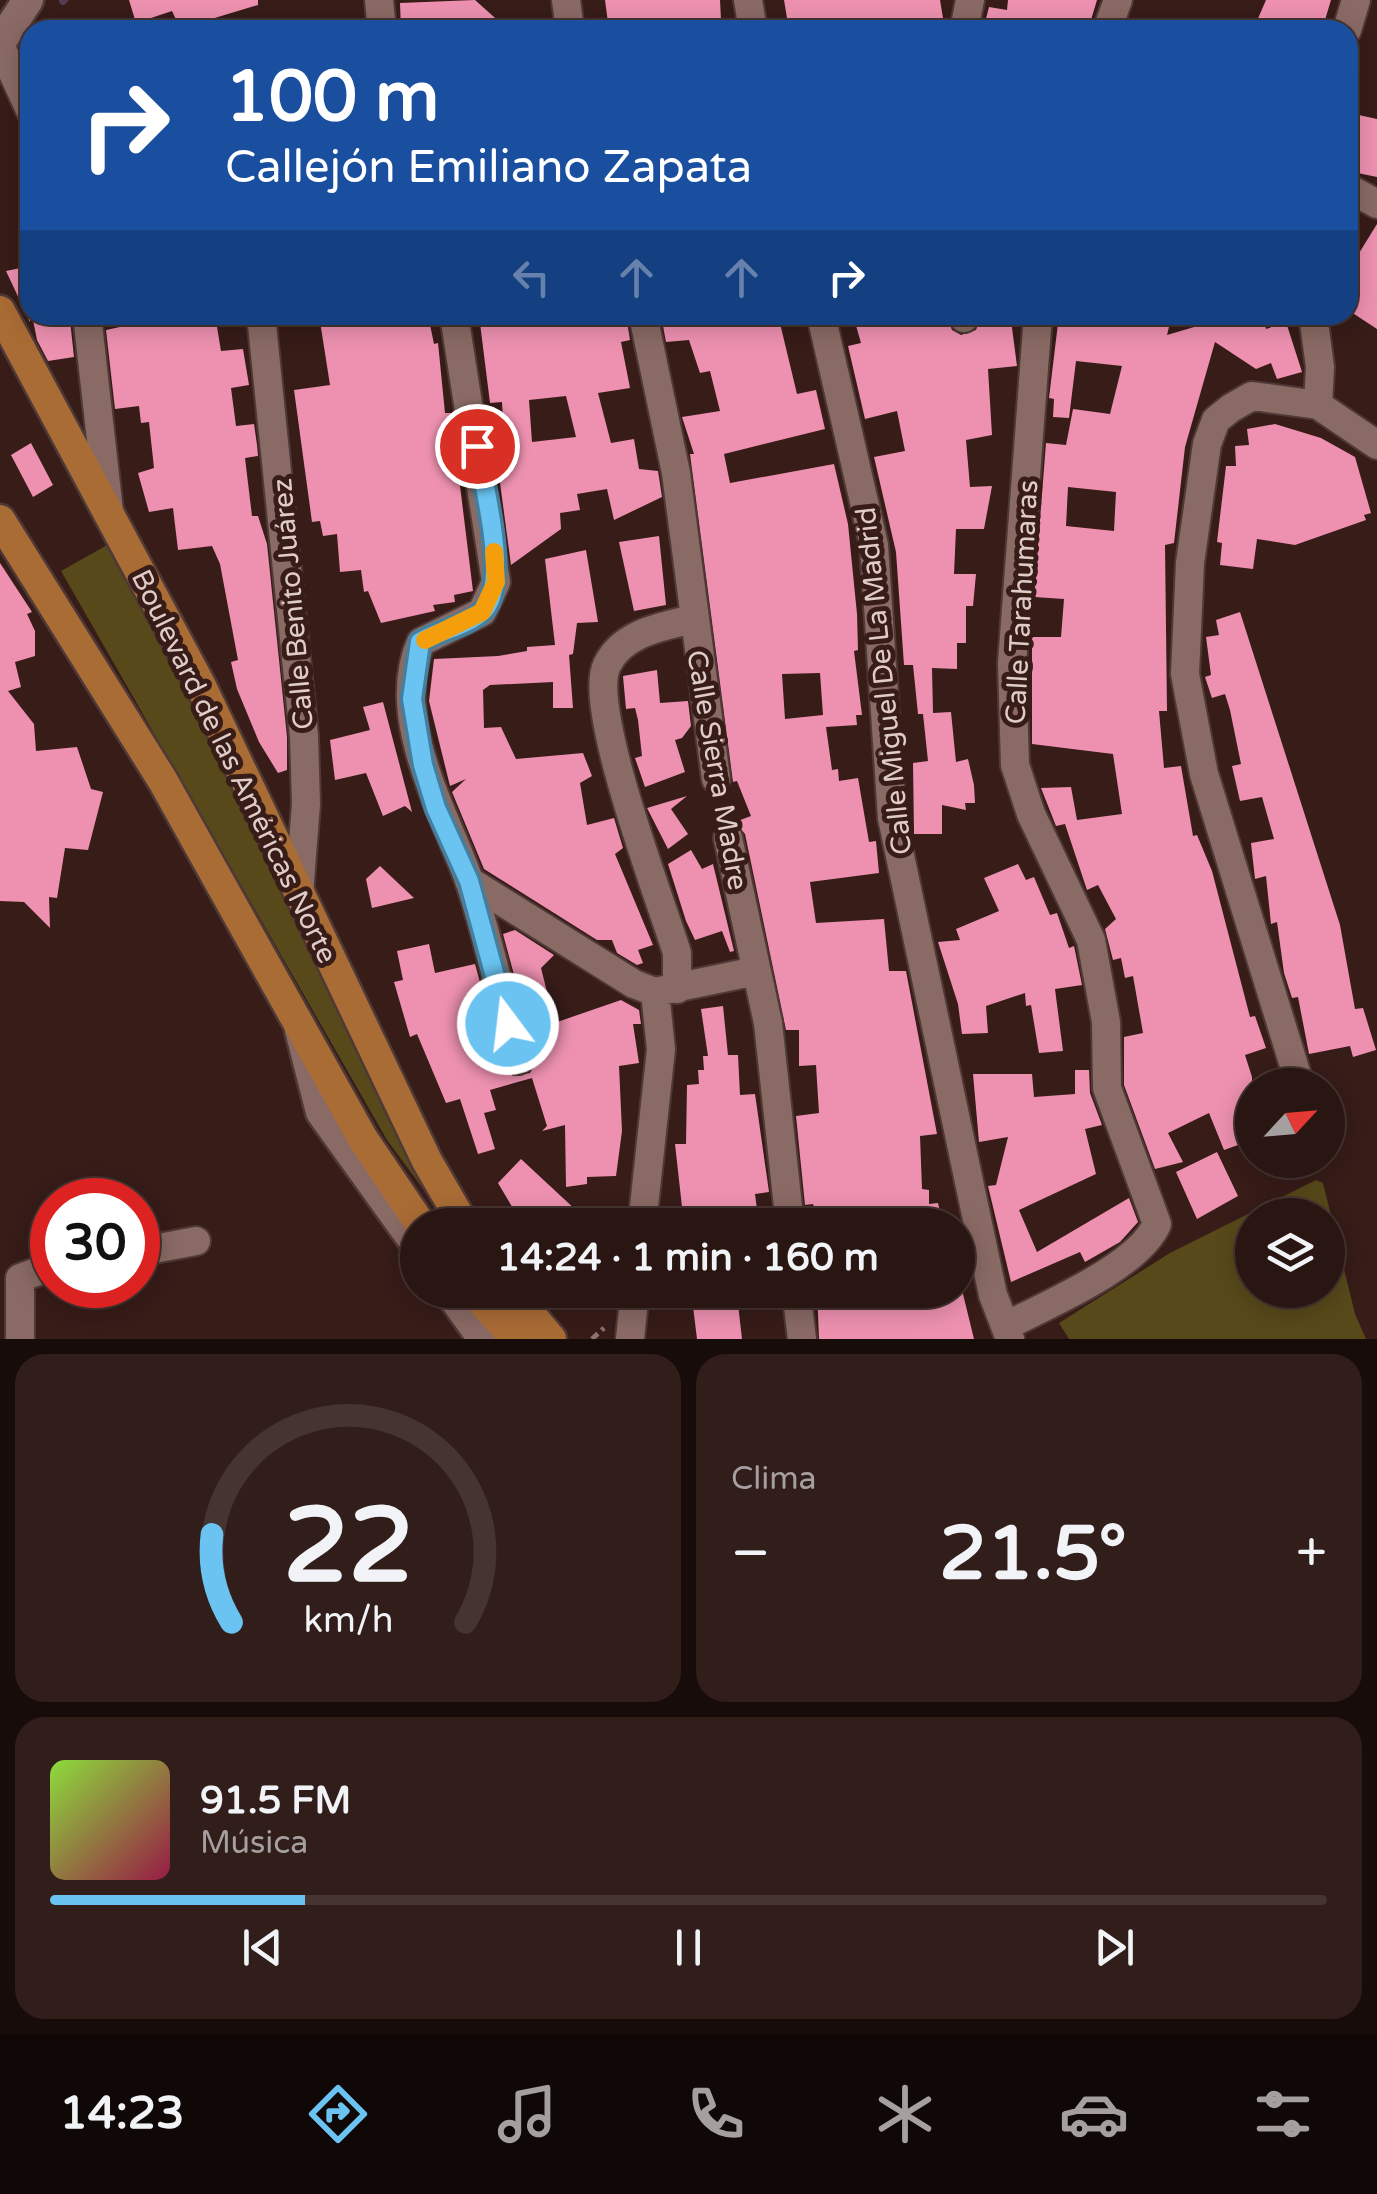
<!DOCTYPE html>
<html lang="es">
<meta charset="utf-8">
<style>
body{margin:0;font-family:"Varela Round",sans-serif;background:#311e1b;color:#f1f3f6;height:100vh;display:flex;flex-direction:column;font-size:38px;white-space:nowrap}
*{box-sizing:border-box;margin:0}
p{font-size:32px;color:#a59f9f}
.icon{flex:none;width:55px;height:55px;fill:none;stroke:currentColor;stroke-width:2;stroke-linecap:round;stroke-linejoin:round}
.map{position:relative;height:1339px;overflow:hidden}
.panel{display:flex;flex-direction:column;gap:15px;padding:15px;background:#170c0a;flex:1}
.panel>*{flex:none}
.top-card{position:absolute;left:20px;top:20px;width:1338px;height:305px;border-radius:30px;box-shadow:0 5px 25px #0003,0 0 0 2px #453432;background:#1a4fa0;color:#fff;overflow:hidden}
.needle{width:65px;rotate:64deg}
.buttons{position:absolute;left:1235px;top:1068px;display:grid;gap:20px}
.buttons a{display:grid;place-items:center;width:110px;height:110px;border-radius:50%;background:#291512;box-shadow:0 5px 25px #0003,0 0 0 2px #453432;font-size:50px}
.speed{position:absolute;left:30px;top:1178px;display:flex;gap:20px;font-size:50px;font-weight:700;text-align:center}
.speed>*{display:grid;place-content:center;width:130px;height:130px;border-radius:50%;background:#291512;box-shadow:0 5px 25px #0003,0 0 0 2px #453432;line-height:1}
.speed .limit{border:15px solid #d22;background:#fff;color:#111}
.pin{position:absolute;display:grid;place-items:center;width:85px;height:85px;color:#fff;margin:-42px;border:5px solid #fff;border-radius:50%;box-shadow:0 2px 10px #0007}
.me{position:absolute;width:110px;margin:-55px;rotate:345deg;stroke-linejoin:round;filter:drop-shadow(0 0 8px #0008)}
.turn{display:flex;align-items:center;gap:35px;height:210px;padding:0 40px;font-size:45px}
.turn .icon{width:130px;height:130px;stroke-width:2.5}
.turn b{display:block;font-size:70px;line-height:85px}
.lanes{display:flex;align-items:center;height:95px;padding:0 40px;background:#0003;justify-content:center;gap:50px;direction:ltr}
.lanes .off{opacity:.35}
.big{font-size:75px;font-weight:700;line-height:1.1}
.panel .widget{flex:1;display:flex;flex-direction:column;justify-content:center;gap:15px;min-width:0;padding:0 35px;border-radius:30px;background:#311e1b}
.panel .dial{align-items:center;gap:0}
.dial svg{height:260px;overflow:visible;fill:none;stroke:#453432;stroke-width:7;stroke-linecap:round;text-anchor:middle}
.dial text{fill:#f1f3f6;stroke:none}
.song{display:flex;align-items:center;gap:30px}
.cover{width:120px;height:120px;border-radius:15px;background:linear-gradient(135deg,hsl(90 70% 55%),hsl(340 70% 35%))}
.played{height:10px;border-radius:5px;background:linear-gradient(90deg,#6ac3f1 20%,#453432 20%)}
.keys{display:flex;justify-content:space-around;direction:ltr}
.heat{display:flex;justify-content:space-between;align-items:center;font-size:55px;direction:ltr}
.panel .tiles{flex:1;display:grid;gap:15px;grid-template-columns:1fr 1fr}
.widget:last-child{grid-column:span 2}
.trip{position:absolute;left:400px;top:1208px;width:575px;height:100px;border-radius:50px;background:#291512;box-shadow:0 5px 25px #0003,0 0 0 2px #453432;font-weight:700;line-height:100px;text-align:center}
.dock{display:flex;height:160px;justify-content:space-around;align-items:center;background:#100807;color:#a59f9f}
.dock .icon{width:70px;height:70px}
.dock .on{color:#6ac3f1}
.dock b{font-size:45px;color:#f1f3f6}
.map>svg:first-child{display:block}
.green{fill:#57491a;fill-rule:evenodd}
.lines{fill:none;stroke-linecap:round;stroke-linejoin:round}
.stream{stroke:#543d4e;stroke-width:8}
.building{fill:#ee91b1;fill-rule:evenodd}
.street-casing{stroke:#4f3937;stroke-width:32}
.secondary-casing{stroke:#4f3937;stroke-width:35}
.primary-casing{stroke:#4f3937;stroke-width:35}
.path{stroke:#8b7470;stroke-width:5;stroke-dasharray:8 5;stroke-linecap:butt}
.street{stroke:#8a6a64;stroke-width:28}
.secondary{stroke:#8a6a64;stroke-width:30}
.primary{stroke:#aa6c35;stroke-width:30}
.route-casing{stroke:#457f9d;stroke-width:25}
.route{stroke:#6ac3f1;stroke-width:18}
.slow{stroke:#f59e0b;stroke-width:18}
.labels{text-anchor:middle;stroke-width:10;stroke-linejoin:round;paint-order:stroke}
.street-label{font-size:28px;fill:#dfccc9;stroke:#371c18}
</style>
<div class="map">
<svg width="1377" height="1339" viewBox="0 0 1377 1339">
<rect width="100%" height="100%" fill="#371c18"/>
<path class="green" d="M109,544L186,682L450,1225L387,1140L61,571Z
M1316,1180L1323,1183L1355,1314L1366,1339H1069L1059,1323L1170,1253ZM1252,1215H1328V1290H1252Z"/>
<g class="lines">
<path class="stream" d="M63,1L64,0"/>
</g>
<path class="building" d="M129,0H258V5L208,20L210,30H181L172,11L136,23Z
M475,0L504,26L448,24L449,30H401L400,3Z
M605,0H720L721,20L609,30Z
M784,0H940L945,30H789Z
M1008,0H1097L1088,30H983L989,7L1007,10Z
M1266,0H1331L1322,30H1253Z
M1354,114L1377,119V177L1348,171Z
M1377,224V329L1348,310V271Z
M30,266V322L6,271Z
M32,315H62L63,321L70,320L74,357L48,361L37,340Z
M131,315H215L221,351L243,349L249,385L231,388L236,426L254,424L257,445L258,456L245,458L252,516H258L267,544L287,737V770L278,773L259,742L237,689L231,662L238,660L220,564L212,546L178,550L173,508L149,512L138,473L154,468L149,422L141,423L139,406L115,409L106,330L134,324Z
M319,315H428L434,344L438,343L445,413H451L473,591L454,595L455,602L433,605L435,611L381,623L368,591L364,592L361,570L340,572L337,534L323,536L320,521L312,522L294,390L330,385Z
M479,315H626L630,340L621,342L630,388L598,393L611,443L634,439L639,469L658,471L662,497L614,520L607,489L577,494L580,510L560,513L561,529L511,565L497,460L505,459L502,402L490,403ZM566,396L576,437L532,442L529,400Z
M661,315H778L797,394L816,390L825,429L724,454L730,483L834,464L848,524L857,614L858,650L854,651L862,715H856L857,725L826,727L832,770L838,769L839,781L858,778L869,842L876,841L879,873L810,882L816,923L884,919L889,971H906L937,1134L920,1136L922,1189L929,1190V1204L938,1203L943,1225H909L910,1218L821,1225L813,1204L805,1205L796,1116L819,1113L816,1065L799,1066V1030H786L745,834L735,822L751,816L737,781L733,782L690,454H694L682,417L720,411L710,371L700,373L689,340L666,342ZM820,673L823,715L785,719L782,674Z
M853,315H946L952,330L961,335L976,330L981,315H1006L1011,320L1017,366L988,369L992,435L966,440L970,487L992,486L984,529H956L954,574H976L973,606H966V643H957V669L932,668L933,713L951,712L956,762L968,759L974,785L975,803H965L966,810L942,805V834H914L913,763L928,761L923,714H918L913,665H904L896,552L874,457L905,451L897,411L865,419L848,346L861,343Z
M1059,315H1172L1167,335L1218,320L1217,315H1262L1266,329L1286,322L1302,372L1277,379L1271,363L1256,369L1215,342L1185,447L1174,543L1165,545L1167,711H1159L1164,768L1181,766L1193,836L1197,835L1212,871L1250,1017L1255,1016L1266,1048L1245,1055L1252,1077V1140L1224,1150L1209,1113L1168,1133L1183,1162L1155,1169L1124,1085V1037L1143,1033L1133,976L1125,978L1121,958L1113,960L1105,929L1116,919L1098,885L1087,890L1065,824L1056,826L1041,788L1071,787L1077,820L1122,814L1113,754L1032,744V637H1061L1064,599L1034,597L1046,443L1066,445L1073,409L1110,414L1122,366L1076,361L1069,418L1053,417L1054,399L1049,398ZM1068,487L1116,492L1114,531L1066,526Z
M1275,424L1321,438L1355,457L1371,513L1364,515L1366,520L1295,545L1257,539L1253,569L1220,565L1222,543L1217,542L1226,466H1236L1235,446L1249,445L1247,429Z
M31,443L53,485L33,497L11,455Z
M659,536L666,605L634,611L619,542Z
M586,550L598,622L577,623L573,654L569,655L573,708H553V682L490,685L483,690L484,728L501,727L516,759L583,753L592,776L580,783L587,825L614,818L623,848L615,854L653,945L638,950L643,963L637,965L617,953L612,940H597L484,869L452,792L466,779L450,786L429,701L434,659L498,656L527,651V647L555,645L545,559Z
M0,563L32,612L27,614L35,631V656L15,662L21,687L8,691L34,724L36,751L77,747L91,789L103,792L88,850L65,848L57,898L49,897L50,928L24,902L0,901Z
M1240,612L1340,925L1355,1009L1363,1008L1376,1050L1353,1057L1350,1046L1309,1054L1298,997L1292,998L1284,973L1277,922L1271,924L1266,876L1255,879L1251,843L1274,839L1262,797L1240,801L1232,766L1241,764L1230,710L1225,694L1212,698L1205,677L1211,675L1206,637L1219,635L1216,620Z
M657,670L660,703L688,701L691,726L682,738L675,740L685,772L645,787L635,758L642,756L638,720L635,708L626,709L623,676Z
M383,702L412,812L405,806L383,816L366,773L335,780L330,740L370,730L363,707Z
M687,796L671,809L688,834L668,849L647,808Z
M691,850L702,869L713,864L734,951L730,952L722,931L695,940L686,921L668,864Z
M1018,864L1026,880L1034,877L1050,915L1057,913L1069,948L1074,946L1082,985L1055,989L1063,1051L1039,1053L1031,1005L1026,1006L1025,993L986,1006L988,1033L962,1034L958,1004L938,942L960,940L956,929L999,911L984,878Z
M380,866L414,898L372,908L366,879Z
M515,930L554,955L541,968L547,992L520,997L503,934Z
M429,944L435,973L475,964L486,1004L473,1007L486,1047L495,1043L501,1065L513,1076L530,1073L539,1056L534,1030L621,1000L639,1010L641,1024H633L639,1063L619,1066L622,1131L616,1176L587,1177V1184L566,1187L565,1125L542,1131L547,1126L532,1078L490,1090L496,1110L484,1113L495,1149L478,1154L460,1099L446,1103L417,1034L410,1037L394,982L403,980L397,951Z
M723,1006L728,1055H738L740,1095L755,1094L769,1192L755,1194L759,1225H684L675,1144H686L687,1085L699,1084L698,1070H704L703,1056H708L701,1009Z
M1075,1070H1089L1090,1093L1102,1125L1085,1129L1096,1174L1019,1210L1037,1252L1129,1198L1138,1222L1120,1242L1085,1262L1080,1252L1011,1282L988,1186L996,1185L1008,1137L979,1142L973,1074H1032L1034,1097L1075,1094Z
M1217,1152L1238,1196L1197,1219L1176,1172Z
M521,1159L592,1225H544L527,1208L514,1210L498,1183Z
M691,1290H726L727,1298L738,1304L742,1339H697Z
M817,1290H837V1306L888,1303L886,1290H962L974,1339H819Z"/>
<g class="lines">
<g class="street-casing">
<path id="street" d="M379,0L382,30
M566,0L570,30
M748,0L753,30
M964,30L970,0
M1107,30L1118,0
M1347,30L1356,0
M0,45L30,110
M1348,188L1377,204
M87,315L109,511
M261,315L304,736L306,804L299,894
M454,315L496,582L482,612L421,642C387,718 446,814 470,883C489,940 502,1001 518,1060
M643,315L676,473L716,779
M821,315L874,545L892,818L993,1295L1010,1339
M963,315L964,318
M1313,315L1320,367L1318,405
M728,838L768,1023L790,1225
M469,881L634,984L655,992L756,971
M677,989V953C661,901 586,706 607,665C622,633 661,627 692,619
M1300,1085L1204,774L1185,674L1190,563L1207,444L1216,420L1231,408L1252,396L1318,405L1377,445
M642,1225L661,1049L655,992
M138,1252L196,1241
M796,1290L802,1339
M1006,1326C1048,1304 1138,1267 1157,1224L1107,1088L1106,1022L1091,940L1031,814L1015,765L1012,663L1038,315
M20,1339V1278L52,1266
M630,1339L635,1290"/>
</g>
<g class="secondary-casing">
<path id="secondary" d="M0,43L28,0
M300,1030L321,1112L418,1247
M448,1290L483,1339"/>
</g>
<g class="primary-casing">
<path id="primary" d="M0,311L200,684L427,1161L464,1225
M0,520L163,781L363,1139L421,1225
M472,1290L516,1339
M510,1290L551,1339"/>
</g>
<path class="path" d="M592,1339L604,1328"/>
<use href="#street" class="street"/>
<use href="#secondary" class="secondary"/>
<use href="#primary" class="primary"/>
</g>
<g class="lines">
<g class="route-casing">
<path id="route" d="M477,446C483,483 510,581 484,610C468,626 440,630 420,642L412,699L423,765L436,808L469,881L508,1024"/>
</g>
<use href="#route" class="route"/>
<path class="slow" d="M425,640L482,612L496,582L494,552"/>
</g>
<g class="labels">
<g class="street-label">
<text transform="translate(1021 602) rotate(-87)" y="10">Calle Tarahumaras</text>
<text transform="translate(292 604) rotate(-95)" y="10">Calle Benito Juárez</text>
<text transform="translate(883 681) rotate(-96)" y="10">Calle Miguel De La Madrid</text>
<text transform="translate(235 766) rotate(64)" y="10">Boulevard de las Américas Norte</text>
<text transform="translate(718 770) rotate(80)" y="10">Calle Sierra Madre</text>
</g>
</g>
</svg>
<div class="buttons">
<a><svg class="needle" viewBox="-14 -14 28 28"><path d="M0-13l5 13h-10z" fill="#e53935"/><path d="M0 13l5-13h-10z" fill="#a59f9f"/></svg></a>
<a><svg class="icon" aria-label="layers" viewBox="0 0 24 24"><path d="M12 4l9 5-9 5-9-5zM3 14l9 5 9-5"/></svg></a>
</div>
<div class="speed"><div class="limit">30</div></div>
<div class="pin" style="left:477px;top:446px;background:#d93025"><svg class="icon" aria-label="arrive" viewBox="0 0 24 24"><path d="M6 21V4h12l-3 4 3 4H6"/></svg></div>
<svg class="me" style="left:508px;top:1024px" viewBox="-20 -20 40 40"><circle r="17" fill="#6ac3f1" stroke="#fff" stroke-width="3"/><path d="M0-11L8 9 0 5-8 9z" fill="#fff"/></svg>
<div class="trip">14:24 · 1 min · 160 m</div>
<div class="top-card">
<div class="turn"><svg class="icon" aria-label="right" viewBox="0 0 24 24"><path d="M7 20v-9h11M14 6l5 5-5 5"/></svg><div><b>100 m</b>Callejón Emiliano Zapata</div></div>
<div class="lanes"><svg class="icon off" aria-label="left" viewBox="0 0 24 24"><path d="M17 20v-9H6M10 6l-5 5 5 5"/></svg><svg class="icon off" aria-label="ahead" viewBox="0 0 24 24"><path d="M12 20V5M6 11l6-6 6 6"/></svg><svg class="icon off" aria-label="ahead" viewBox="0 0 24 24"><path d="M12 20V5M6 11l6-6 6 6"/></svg><svg class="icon" aria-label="right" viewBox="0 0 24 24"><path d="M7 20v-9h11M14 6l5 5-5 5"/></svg></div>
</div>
</div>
<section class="panel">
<div class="tiles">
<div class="widget dial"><svg viewBox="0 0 100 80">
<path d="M14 69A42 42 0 1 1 86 69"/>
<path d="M14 69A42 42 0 0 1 8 42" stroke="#6ac3f1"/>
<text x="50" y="56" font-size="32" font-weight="700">22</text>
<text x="50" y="72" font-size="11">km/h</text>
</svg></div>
<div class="widget"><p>Clima</p>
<div class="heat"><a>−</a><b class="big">21.5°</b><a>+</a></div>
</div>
<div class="widget">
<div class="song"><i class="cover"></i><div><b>91.5 FM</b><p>Música</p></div></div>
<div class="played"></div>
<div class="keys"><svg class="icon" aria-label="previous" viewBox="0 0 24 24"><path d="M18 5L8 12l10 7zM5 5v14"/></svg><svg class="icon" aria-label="pause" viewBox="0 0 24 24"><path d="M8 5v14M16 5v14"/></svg><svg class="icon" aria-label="next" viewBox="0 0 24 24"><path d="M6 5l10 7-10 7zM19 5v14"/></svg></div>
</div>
</div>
</section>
<nav class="dock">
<b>14:23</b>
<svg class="icon on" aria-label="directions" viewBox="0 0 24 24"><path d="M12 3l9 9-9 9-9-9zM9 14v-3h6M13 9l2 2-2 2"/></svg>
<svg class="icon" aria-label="music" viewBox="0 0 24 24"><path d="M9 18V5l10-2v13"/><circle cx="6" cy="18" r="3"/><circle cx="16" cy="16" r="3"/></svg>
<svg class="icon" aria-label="phone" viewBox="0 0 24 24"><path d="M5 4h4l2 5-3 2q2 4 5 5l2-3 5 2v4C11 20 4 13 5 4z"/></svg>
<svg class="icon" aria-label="climate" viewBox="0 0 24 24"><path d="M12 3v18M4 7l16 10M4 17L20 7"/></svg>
<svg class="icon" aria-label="car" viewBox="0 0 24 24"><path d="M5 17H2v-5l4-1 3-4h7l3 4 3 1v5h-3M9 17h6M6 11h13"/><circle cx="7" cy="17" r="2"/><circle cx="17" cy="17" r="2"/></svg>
<svg class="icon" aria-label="filters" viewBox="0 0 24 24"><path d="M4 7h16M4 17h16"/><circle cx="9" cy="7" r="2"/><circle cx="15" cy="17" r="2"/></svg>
</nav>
